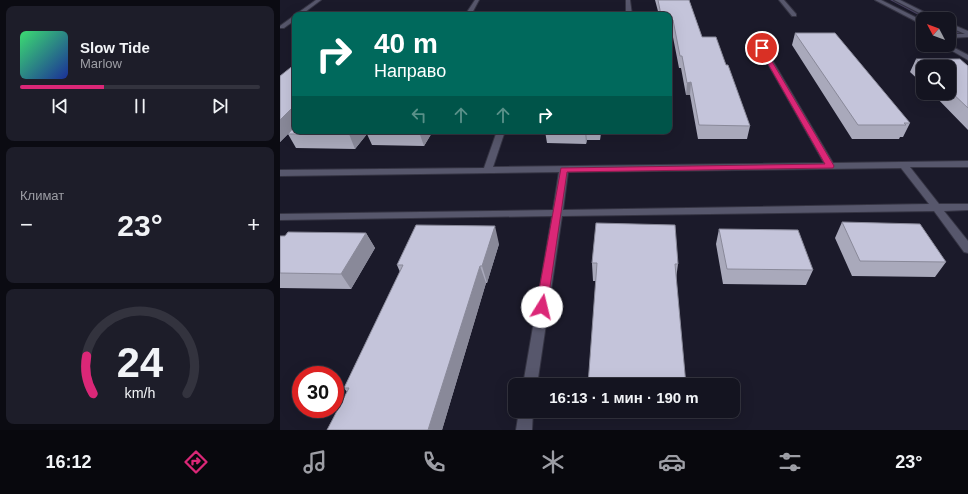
<!DOCTYPE html>
<html lang="ru">
<meta charset="utf-8">
<style>
body{margin:0;font-family:Arial,sans-serif;background:#1d1d29;color:#f1f3f6;height:100vh;display:flex;flex-direction:column;font-size:15px;white-space:nowrap}
*{box-sizing:border-box;margin:0}
p{font-size:13px;color:#9d9ea5}
.icon{flex:none;width:22px;height:22px;fill:none;stroke:currentColor;stroke-width:2;stroke-linecap:round;stroke-linejoin:round}
.map{position:relative;flex:1;overflow:hidden}
.side{display:flex;flex-direction:column;gap:6px;padding:6px;background:#0b0b12;width:280px}
.side>*{flex:none}
.hud{position:absolute;left:12px;top:12px;width:380px;height:122px;border-radius:8px;box-shadow:0 4px 16px #0002,0 0 0 1px #33333e;background:#00695c;color:#fff;overflow:hidden}
.needle{width:26px;rotate:311deg}
.buttons{position:absolute;left:636px;top:12px;display:grid;gap:8px}
.buttons a{display:grid;place-items:center;width:40px;height:40px;border-radius:8px;background:#141420;box-shadow:0 4px 16px #0002,0 0 0 1px #33333e;font-size:20px}
.speed{position:absolute;left:12px;top:366px;display:flex;gap:8px;font-size:20px;font-weight:700;text-align:center}
.speed>*{display:grid;place-content:center;width:52px;height:52px;border-radius:50%;background:#141420;box-shadow:0 4px 16px #0002,0 0 0 1px #33333e;line-height:1}
.speed .limit{border:6px solid #d22;background:#fff;color:#111}
.pin{position:absolute;display:grid;place-items:center;width:34px;height:34px;color:#fff;margin:-17px;border:2px solid #fff;border-radius:50%;box-shadow:0 1px 4px #0007}
.me{position:absolute;width:44px;margin:-22px;rotate:9deg;stroke-linejoin:round;filter:drop-shadow(0 0 3px #0008)}
.turn{display:flex;align-items:center;gap:14px;height:84px;padding:0 16px;font-size:18px}
.turn .icon{width:52px;height:52px;stroke-width:2.5}
.turn b{display:block;font-size:28px;line-height:34px}
.lanes{display:flex;align-items:center;height:38px;padding:0 16px;background:#0003;justify-content:center;gap:20px;direction:ltr}
.lanes .off{opacity:.35}
.big{font-size:30px;font-weight:600;line-height:1.1}
.side .widget{flex:1;display:flex;flex-direction:column;justify-content:center;gap:6px;min-width:0;padding:0 14px;border-radius:8px;background:#1d1d29}
.side .dial{align-items:center;gap:0}
.dial svg{height:104px;overflow:visible;fill:none;stroke:#33333e;stroke-width:7;stroke-linecap:round;text-anchor:middle}
.dial text{fill:#f1f3f6;stroke:none}
.song{display:flex;align-items:center;gap:12px}
.cover{width:48px;height:48px;border-radius:6px;background:linear-gradient(135deg,hsl(140 70% 55%),hsl(230 70% 35%))}
.played{height:4px;border-radius:2px;background:linear-gradient(90deg,#db2777 35%,#33333e 35%)}
.keys{display:flex;justify-content:space-around;direction:ltr}
.heat{display:flex;justify-content:space-between;align-items:center;font-size:22px;direction:ltr}
.trip{position:absolute;left:228px;top:378px;width:232px;height:40px;border-radius:8px;background:#141420;box-shadow:0 4px 16px #0002,0 0 0 1px #33333e;font-weight:600;line-height:40px;text-align:center}
.menu{display:flex;height:64px;justify-content:space-around;align-items:center;background:#08080d;color:#9d9ea5}
.menu .icon{width:28px;height:28px}
.menu .selected{color:#db2777}
.menu b{font-size:18px;color:#f1f3f6}
main{display:flex;flex:1;min-height:0}
.map>svg:first-child{display:block}
.lines{fill:none;stroke-linecap:round;stroke-linejoin:round}
.stream{fill:#484261;fill-rule:evenodd}
.lane-casing{stroke:#353443;stroke-width:2}
.street-casing{stroke:#353443;stroke-width:2}
.lane{fill:#57576c;fill-rule:evenodd}
.street{fill:#57576c;fill-rule:evenodd}
.wall{fill:#a9a9bb}
.shaded-wall{fill:#898999}
.building{fill:#c4c4da;stroke:#898999}
.route{fill:#db2777;stroke:#8e194d}
</style>
<main>
<section class="side">
<div class="widget">
<div class="song"><i class="cover"></i><div><b>Slow Tide</b><p>Marlow</p></div></div>
<div class="played"></div>
<div class="keys"><svg class="icon" aria-label="previous" viewBox="0 0 24 24"><path d="M18 5L8 12l10 7zM5 5v14"/></svg><svg class="icon" aria-label="pause" viewBox="0 0 24 24"><path d="M8 5v14M16 5v14"/></svg><svg class="icon" aria-label="next" viewBox="0 0 24 24"><path d="M6 5l10 7-10 7zM19 5v14"/></svg></div>
</div>
<div class="widget"><p>Климат</p>
<div class="heat"><a>−</a><b class="big">23°</b><a>+</a></div>
</div>
<div class="widget dial"><svg viewBox="0 0 100 80">
<path d="M14 69A42 42 0 1 1 86 69"/>
<path d="M14 69A42 42 0 0 1 9 40" stroke="#db2777"/>
<text x="50" y="56" font-size="32" font-weight="700">24</text>
<text x="50" y="72" font-size="11">km/h</text>
</svg></div>
</section>
<div class="map">
<svg width="688" height="430" viewBox="0 0 688 430">
<rect width="100%" height="100%" fill="#1b1a2a"/>
<g class="lines">
<path class="stream" d="M610,0H615L652,19H646Z
M669,26L680,32L681,33L676,34L669,30Z"/>
<g class="lane-casing">
<path id="lane" d="M36,0H41L21,15H15Z
M195,0H199L191,15H185Z
M346,0H350L352,15H346Z
M499,0H504L516,14V16H512Z
M15,15V20L4,28H0V26Z"/>
</g>
<g class="street-casing">
<path id="street" d="M595,0H601L643,21V25Z
M614,0H620L658,19H651Z
M669,23L688,31V37L669,38V34H685L669,27Z
M662,45H669L688,55V60Z
M482,46L485,48L553,163L688,161V167H630L659,204H688V210L664,211L688,241V253L684,252L654,211L282,216L257,385H243L272,216L0,220V214L273,210L279,172L0,176V170L204,168L217,131H225L213,167L544,163L479,48ZM621,168L649,204L283,210L288,172Z
M239,411H253L252,430H236Z"/>
</g>
<use href="#lane" class="lane"/>
<use href="#street" class="street"/>
</g>
<path class="wall" d="M375,0H409L422,37L446,65L470,126L467,139H418L410,95H406L401,68H399L392,32H389V15H379Z
M515,33L630,123L623,137H620L619,139H572L512,45Z
M636,59L688,66V130L652,93H669V67H643V84L630,72Z
M0,76L15,131H153L144,146L92,145L87,134L75,149L16,148L8,134L0,142Z
M265,131H321L320,140H307L306,144L267,143Z
M562,222L666,262L655,277L572,276L555,238Z
M439,229L533,270L526,285L443,284L436,244Z
M86,233L95,248L71,289L0,288V236Z
M219,244L207,283H206L162,430H47L67,392L64,388L120,272L117,265Z
M312,263L398,264L396,279L315,281H313Z"/>
<path class="shaded-wall" d="M411,82L410,95H406L407,83Z
M15,105V127L0,142V120Z
M71,131H85L87,134L75,149L69,134Z
M140,131H153L144,146L139,132Z
M305,131H306L307,140L306,144Z
M320,131H321L320,140Z
M215,226L219,244L207,283L202,266Z
M86,233L95,248L71,289L61,274Z
M200,266L206,283L162,430H148Z"/>
<path class="building" d="M378,0H409L422,37H436L446,65H448L470,126L419,125L411,82L407,83L402,56H400L393,20H389V15H381Z
M515,33H555L630,123H624L626,125H578Z
M636,59H680L688,66V108L669,90V67H645Z
M15,64V105L0,120V76Z
M15,126V131H71L69,134H8Z
M89,131H140L139,132Z
M562,222L640,224L666,262L580,261Z
M316,223L395,225L398,264H395L406,385H308L317,263H312Z
M136,225L215,226L202,266H200L148,430H149H47L69,388H64L123,265H117Z
M439,229L518,230L533,270L447,269Z
M8,232L86,233L61,274L0,273V236H5Z"/>
<path class="route" d="M482,46L484,48L554,166L553,168L287,172L267,307L266,310L262,311L258,310L256,307L281,168L545,164L479,48Z"/>
</svg>
<div class="buttons">
<a><svg class="needle" viewBox="-14 -14 28 28"><path d="M0-13l5 13h-10z" fill="#e53935"/><path d="M0 13l5-13h-10z" fill="#9d9ea5"/></svg></a>
<a><svg class="icon" aria-label="search" viewBox="0 0 24 24"><circle cx="10" cy="10" r="6"/><path d="M15 15l6 6"/></svg></a>
</div>
<div class="speed"><div class="limit">30</div></div>
<div class="pin" style="left:482px;top:48px;background:#d93025"><svg class="icon" aria-label="arrive" viewBox="0 0 24 24"><path d="M6 21V4h12l-3 4 3 4H6"/></svg></div>
<svg class="me" style="left:262px;top:307px" viewBox="-20 -20 40 40"><circle r="19" fill="#fff"/><path d="M0-13L10 11 0 6-10 11z" fill="#db2777"/></svg>
<div class="trip">16:13 · 1 мин · 190 m</div>
<div class="hud">
<div class="turn"><svg class="icon" aria-label="right" viewBox="0 0 24 24"><path d="M7 20v-9h11M14 6l5 5-5 5"/></svg><div><b>40 m</b>Направо</div></div>
<div class="lanes"><svg class="icon off" aria-label="left" viewBox="0 0 24 24"><path d="M17 20v-9H6M10 6l-5 5 5 5"/></svg><svg class="icon off" aria-label="ahead" viewBox="0 0 24 24"><path d="M12 20V5M6 11l6-6 6 6"/></svg><svg class="icon off" aria-label="ahead" viewBox="0 0 24 24"><path d="M12 20V5M6 11l6-6 6 6"/></svg><svg class="icon" aria-label="right" viewBox="0 0 24 24"><path d="M7 20v-9h11M14 6l5 5-5 5"/></svg></div>
</div>
</div>
</main>
<nav class="menu">
<b>16:12</b>
<svg class="icon selected" aria-label="directions" viewBox="0 0 24 24"><path d="M12 3l9 9-9 9-9-9zM9 14v-3h6M13 9l2 2-2 2"/></svg>
<svg class="icon" aria-label="music" viewBox="0 0 24 24"><path d="M9 18V5l10-2v13"/><circle cx="6" cy="18" r="3"/><circle cx="16" cy="16" r="3"/></svg>
<svg class="icon" aria-label="phone" viewBox="0 0 24 24"><path d="M5 4h4l2 5-3 2q2 4 5 5l2-3 5 2v4C11 20 4 13 5 4z"/></svg>
<svg class="icon" aria-label="climate" viewBox="0 0 24 24"><path d="M12 3v18M4 7l16 10M4 17L20 7"/></svg>
<svg class="icon" aria-label="car" viewBox="0 0 24 24"><path d="M5 17H2v-5l4-1 3-4h7l3 4 3 1v5h-3M9 17h6M6 11h13"/><circle cx="7" cy="17" r="2"/><circle cx="17" cy="17" r="2"/></svg>
<svg class="icon" aria-label="filters" viewBox="0 0 24 24"><path d="M4 7h16M4 17h16"/><circle cx="9" cy="7" r="2"/><circle cx="15" cy="17" r="2"/></svg>
<b>23°</b>
</nav>
